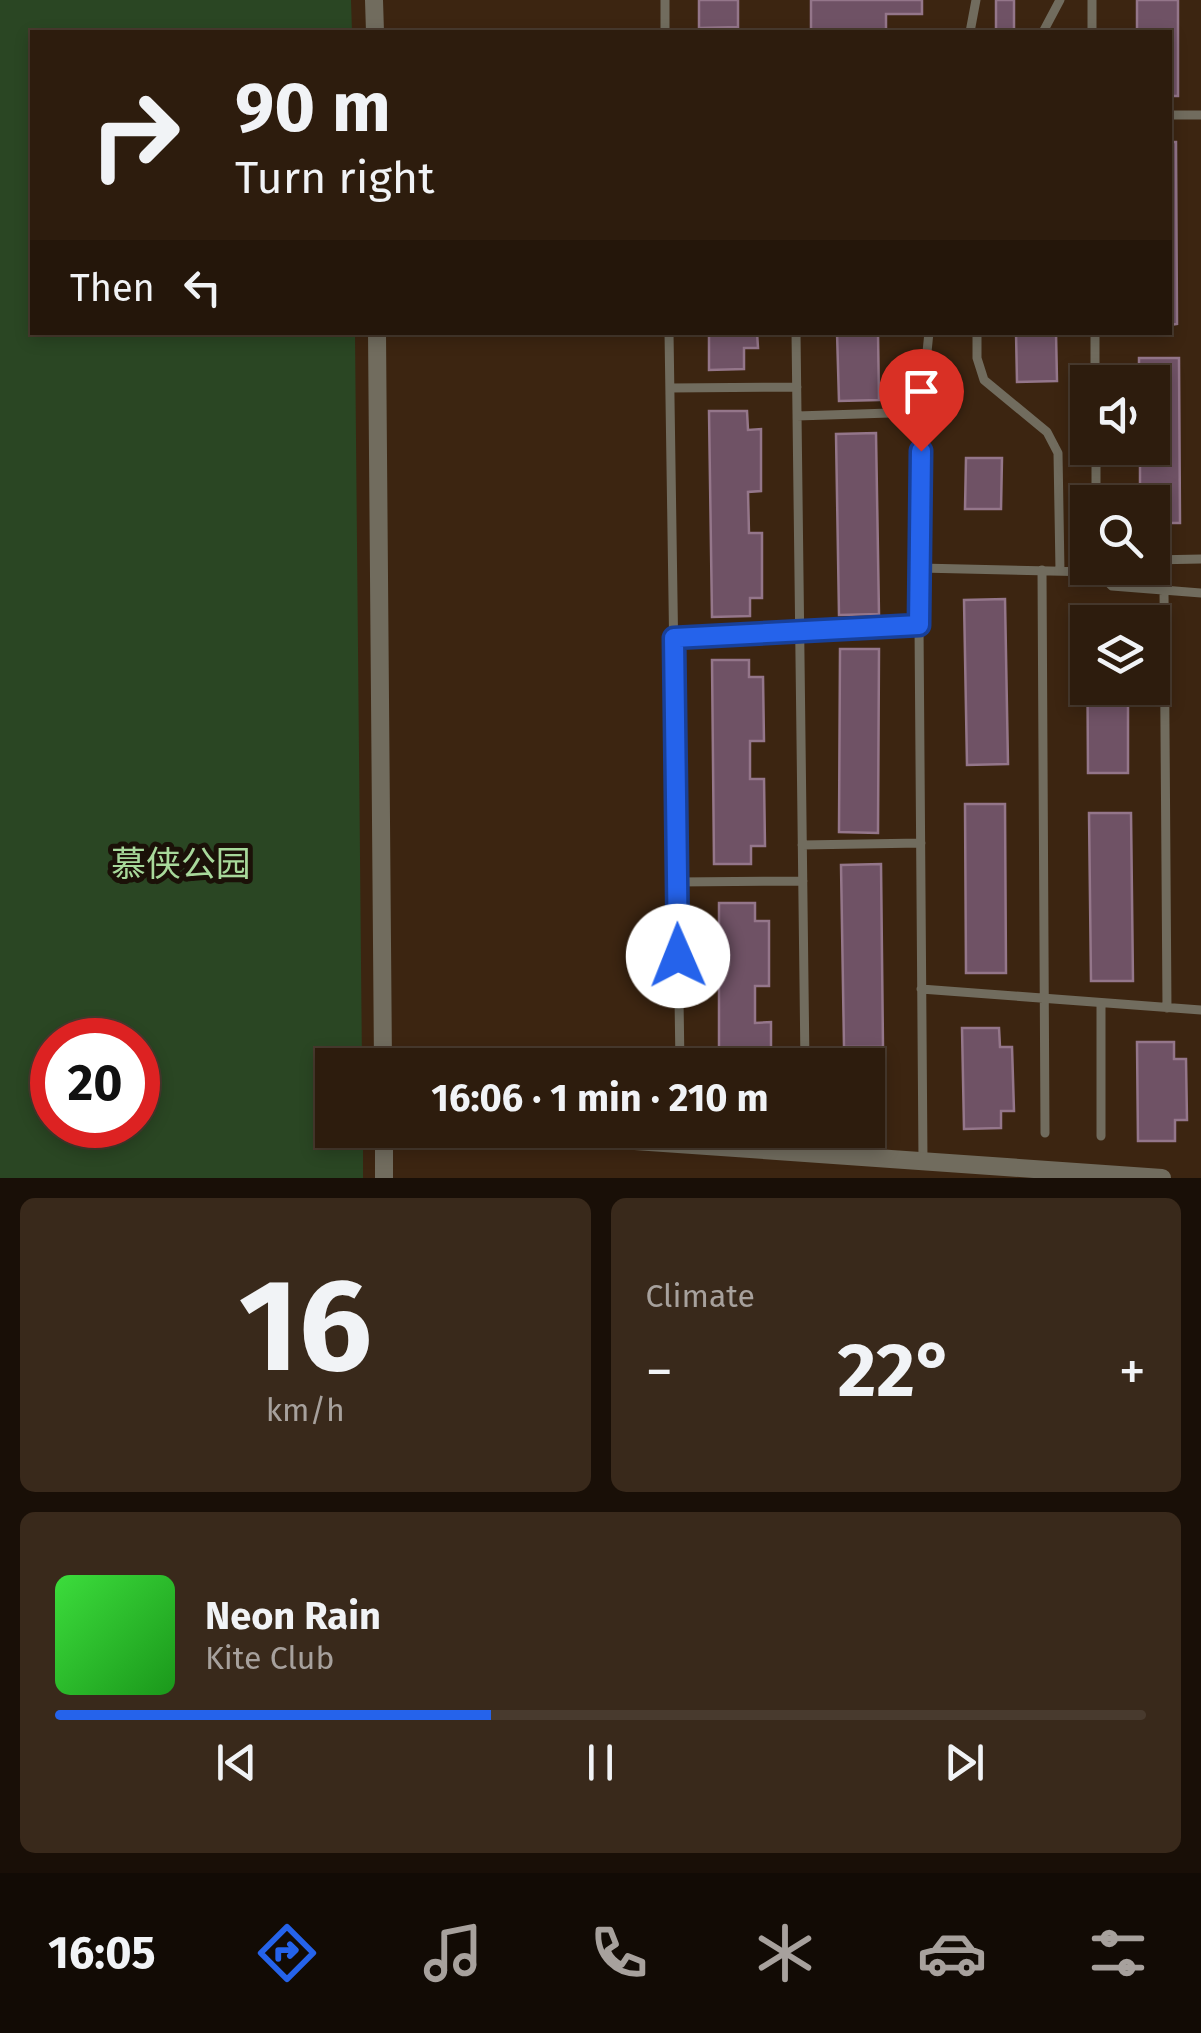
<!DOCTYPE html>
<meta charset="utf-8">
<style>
body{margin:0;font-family:"Fira Sans","Noto Sans SC",sans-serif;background:#39291b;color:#f1f3f6;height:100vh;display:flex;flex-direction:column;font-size:38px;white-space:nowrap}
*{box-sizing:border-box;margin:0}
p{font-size:32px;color:#a7a19d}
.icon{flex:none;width:55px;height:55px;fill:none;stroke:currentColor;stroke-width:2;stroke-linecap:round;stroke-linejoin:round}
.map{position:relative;height:1178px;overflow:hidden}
.details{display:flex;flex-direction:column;gap:20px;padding:20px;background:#190f07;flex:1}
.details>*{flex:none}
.banner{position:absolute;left:30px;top:30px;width:1142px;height:305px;border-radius:0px;box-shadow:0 5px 15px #0003,0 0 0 2px #483a2e;background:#2d1c0d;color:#f1f3f6;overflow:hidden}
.controls{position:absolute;left:1070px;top:365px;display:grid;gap:20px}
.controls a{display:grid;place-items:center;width:100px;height:100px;border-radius:0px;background:#2d1c0d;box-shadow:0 5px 15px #0003,0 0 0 2px #483a2e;font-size:50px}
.speed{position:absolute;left:30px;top:1018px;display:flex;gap:20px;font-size:50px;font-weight:700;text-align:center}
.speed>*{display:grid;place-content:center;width:130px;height:130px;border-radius:50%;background:#2d1c0d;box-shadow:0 5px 15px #0003,0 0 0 2px #483a2e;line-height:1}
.speed .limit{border:15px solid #d22;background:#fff;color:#111}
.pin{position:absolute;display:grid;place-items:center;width:85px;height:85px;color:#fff;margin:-102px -42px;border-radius:50% 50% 50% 0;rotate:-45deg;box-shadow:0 0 10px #0007}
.pin .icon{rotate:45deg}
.me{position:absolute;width:110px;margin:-55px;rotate:359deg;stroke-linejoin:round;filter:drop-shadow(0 0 8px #0008)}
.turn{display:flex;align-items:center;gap:35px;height:210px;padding:0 40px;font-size:45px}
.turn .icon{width:130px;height:130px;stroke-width:2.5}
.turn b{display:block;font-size:70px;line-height:85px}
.then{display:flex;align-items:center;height:95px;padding:0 40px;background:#0003;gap:20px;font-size:38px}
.big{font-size:75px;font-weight:700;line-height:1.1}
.details .tile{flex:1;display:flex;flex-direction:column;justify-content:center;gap:15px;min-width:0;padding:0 35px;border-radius:15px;background:#39291b}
.details .dial{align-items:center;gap:0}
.dial b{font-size:130px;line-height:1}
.song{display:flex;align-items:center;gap:30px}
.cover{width:120px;height:120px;border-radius:15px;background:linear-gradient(135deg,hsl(120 70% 55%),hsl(120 70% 35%))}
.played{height:10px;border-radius:5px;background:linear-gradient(90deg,#2563eb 40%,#483a2e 40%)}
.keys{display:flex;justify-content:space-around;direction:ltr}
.heat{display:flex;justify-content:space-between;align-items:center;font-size:55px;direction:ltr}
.details .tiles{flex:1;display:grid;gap:20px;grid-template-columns:1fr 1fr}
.tile:last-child{grid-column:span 2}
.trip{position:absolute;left:315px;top:1048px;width:570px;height:100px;border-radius:0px;background:#2d1c0d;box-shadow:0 5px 15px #0003,0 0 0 2px #483a2e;font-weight:700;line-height:100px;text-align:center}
.tab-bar{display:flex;height:160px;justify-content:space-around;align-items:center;background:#120b05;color:#a7a19d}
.tab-bar .icon{width:70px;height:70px}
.tab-bar .on{color:#2563eb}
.tab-bar b{font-size:45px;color:#f1f3f6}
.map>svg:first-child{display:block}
.green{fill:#2a4623;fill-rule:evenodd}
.building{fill:#6f5265;stroke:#94768a;stroke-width:2.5}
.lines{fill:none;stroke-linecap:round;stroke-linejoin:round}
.lane{stroke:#716c5e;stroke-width:9}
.street{stroke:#716c5e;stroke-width:18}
.route-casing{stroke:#184099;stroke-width:25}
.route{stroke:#2563eb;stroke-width:18}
.labels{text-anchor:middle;stroke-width:10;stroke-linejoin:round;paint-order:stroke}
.park-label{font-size:35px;fill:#a8d99b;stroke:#1b1108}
</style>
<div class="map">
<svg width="1201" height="1178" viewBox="0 0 1201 1178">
<rect width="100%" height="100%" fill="#3c2511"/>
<path class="green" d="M0,0H351L352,32H32V332L355,333L362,1065H332V1130H363V1178H0ZM52,1040H138V1125H52Z"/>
<path class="building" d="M699,0H738V27L699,28Z
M811,0H922V14H886V32H811Z
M996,0H1014V32H996Z
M1137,0H1178V96H1170V32H1137Z
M1170,142H1176L1177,324L1170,325Z
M709,332H757L758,348H744V369L709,370Z
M837,332H878L879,400L839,401Z
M1016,332H1056L1057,381L1017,382Z
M1139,358H1179L1180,523H1152V502H1140V448H1152V382H1139Z
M709,411H747L748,430L761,429V491L748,492L749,533H762V598H750V616L712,617Z
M876,433L879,614L839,615L836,434Z
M966,458H1002L1001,509H965Z
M1005,599L1008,764L967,765L964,600Z
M1128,606V622H1088V688H1128V773H1088L1087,607Z
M840,649H879L878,833L839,832Z
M712,660H749V677H763L764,741H750V779H764L765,846H751V864H714Z
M965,804H1005L1006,973H966Z
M1089,813H1131L1133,981H1091Z
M881,864L883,1047H844L841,865Z
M719,903H755V921H769V986H755V1023L771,1022V1065H719Z
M962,1028H999L1000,1047H1012L1014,1111H1001V1128L964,1129Z
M1137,1042H1174V1059H1186L1187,1120H1175V1141H1138Z"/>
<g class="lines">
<path class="lane" d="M665,0V32
M1092,0V32
M970,32L976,0
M1043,32L1060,0
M1170,115H1201
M669,332L680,1065
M796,332L805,1065
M977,332V358L984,380L1047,432L1058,453L1060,571
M1095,332V382
M670,388L797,387
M797,416L921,412
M1096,448V502
M1152,560L1201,559
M920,568L1096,572L1102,568
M1042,570L1045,1133
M1096,570L1112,586L1201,593
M1164,590L1167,1008
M674,638L919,625
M802,845L921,843
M677,882L803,881
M921,989L1201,1010
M1101,1003V1136
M923,1161L919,625L921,412L929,332"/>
<path class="street" d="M374,0L375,32
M377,332L383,1065
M384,1130V1178
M478,1130L1162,1178"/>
</g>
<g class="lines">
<g class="route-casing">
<path id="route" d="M678,956L674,638L919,625L921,451"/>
</g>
<use href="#route" class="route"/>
</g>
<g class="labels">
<g class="park-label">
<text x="181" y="876">慕侠公园</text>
</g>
</g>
</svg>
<div class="controls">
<a><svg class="icon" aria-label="sound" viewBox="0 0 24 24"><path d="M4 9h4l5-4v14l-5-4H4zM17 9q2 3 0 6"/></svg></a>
<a><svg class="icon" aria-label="search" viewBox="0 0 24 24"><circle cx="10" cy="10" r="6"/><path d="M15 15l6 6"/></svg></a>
<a><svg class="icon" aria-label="layers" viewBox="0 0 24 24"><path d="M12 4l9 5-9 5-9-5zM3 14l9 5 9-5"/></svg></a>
</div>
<div class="speed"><div class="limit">20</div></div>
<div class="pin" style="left:921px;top:451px;background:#d93025"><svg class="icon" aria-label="arrive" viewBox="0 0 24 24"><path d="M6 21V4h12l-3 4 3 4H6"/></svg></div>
<svg class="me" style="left:678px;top:956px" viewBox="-20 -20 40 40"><circle r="19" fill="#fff"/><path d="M0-13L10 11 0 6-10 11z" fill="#2563eb"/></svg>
<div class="trip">16:06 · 1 min · 210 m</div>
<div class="banner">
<div class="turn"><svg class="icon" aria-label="right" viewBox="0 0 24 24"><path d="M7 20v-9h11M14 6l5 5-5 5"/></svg><div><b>90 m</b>Turn right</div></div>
<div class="then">Then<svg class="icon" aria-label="left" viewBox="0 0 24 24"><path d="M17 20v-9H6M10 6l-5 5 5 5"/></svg></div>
</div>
</div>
<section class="details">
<div class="tiles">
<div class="tile dial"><b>16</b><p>km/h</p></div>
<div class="tile"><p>Climate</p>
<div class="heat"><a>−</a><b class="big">22°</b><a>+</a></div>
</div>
<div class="tile">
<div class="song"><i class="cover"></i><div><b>Neon Rain</b><p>Kite Club</p></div></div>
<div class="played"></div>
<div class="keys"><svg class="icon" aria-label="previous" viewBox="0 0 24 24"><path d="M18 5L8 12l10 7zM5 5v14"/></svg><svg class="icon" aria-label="pause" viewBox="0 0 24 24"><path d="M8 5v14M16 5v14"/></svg><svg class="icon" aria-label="next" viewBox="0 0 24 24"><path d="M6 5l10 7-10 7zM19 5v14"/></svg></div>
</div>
</div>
</section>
<nav class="tab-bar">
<b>16:05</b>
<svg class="icon on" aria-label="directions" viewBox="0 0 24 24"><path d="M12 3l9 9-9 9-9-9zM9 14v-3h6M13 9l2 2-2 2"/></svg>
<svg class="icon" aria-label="music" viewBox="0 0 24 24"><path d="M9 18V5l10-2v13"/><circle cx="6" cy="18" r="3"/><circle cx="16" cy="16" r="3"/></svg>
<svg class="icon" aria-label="phone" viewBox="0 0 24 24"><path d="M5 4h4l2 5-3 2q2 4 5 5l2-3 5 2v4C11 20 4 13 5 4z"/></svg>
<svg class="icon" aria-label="climate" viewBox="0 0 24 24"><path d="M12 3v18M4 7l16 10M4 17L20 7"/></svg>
<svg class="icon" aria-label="car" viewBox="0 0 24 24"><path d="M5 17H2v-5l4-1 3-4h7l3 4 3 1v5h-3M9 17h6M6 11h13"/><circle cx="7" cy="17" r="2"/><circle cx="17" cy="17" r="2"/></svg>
<svg class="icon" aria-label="filters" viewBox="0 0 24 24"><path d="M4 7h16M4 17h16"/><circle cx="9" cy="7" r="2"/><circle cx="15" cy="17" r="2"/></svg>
</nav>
